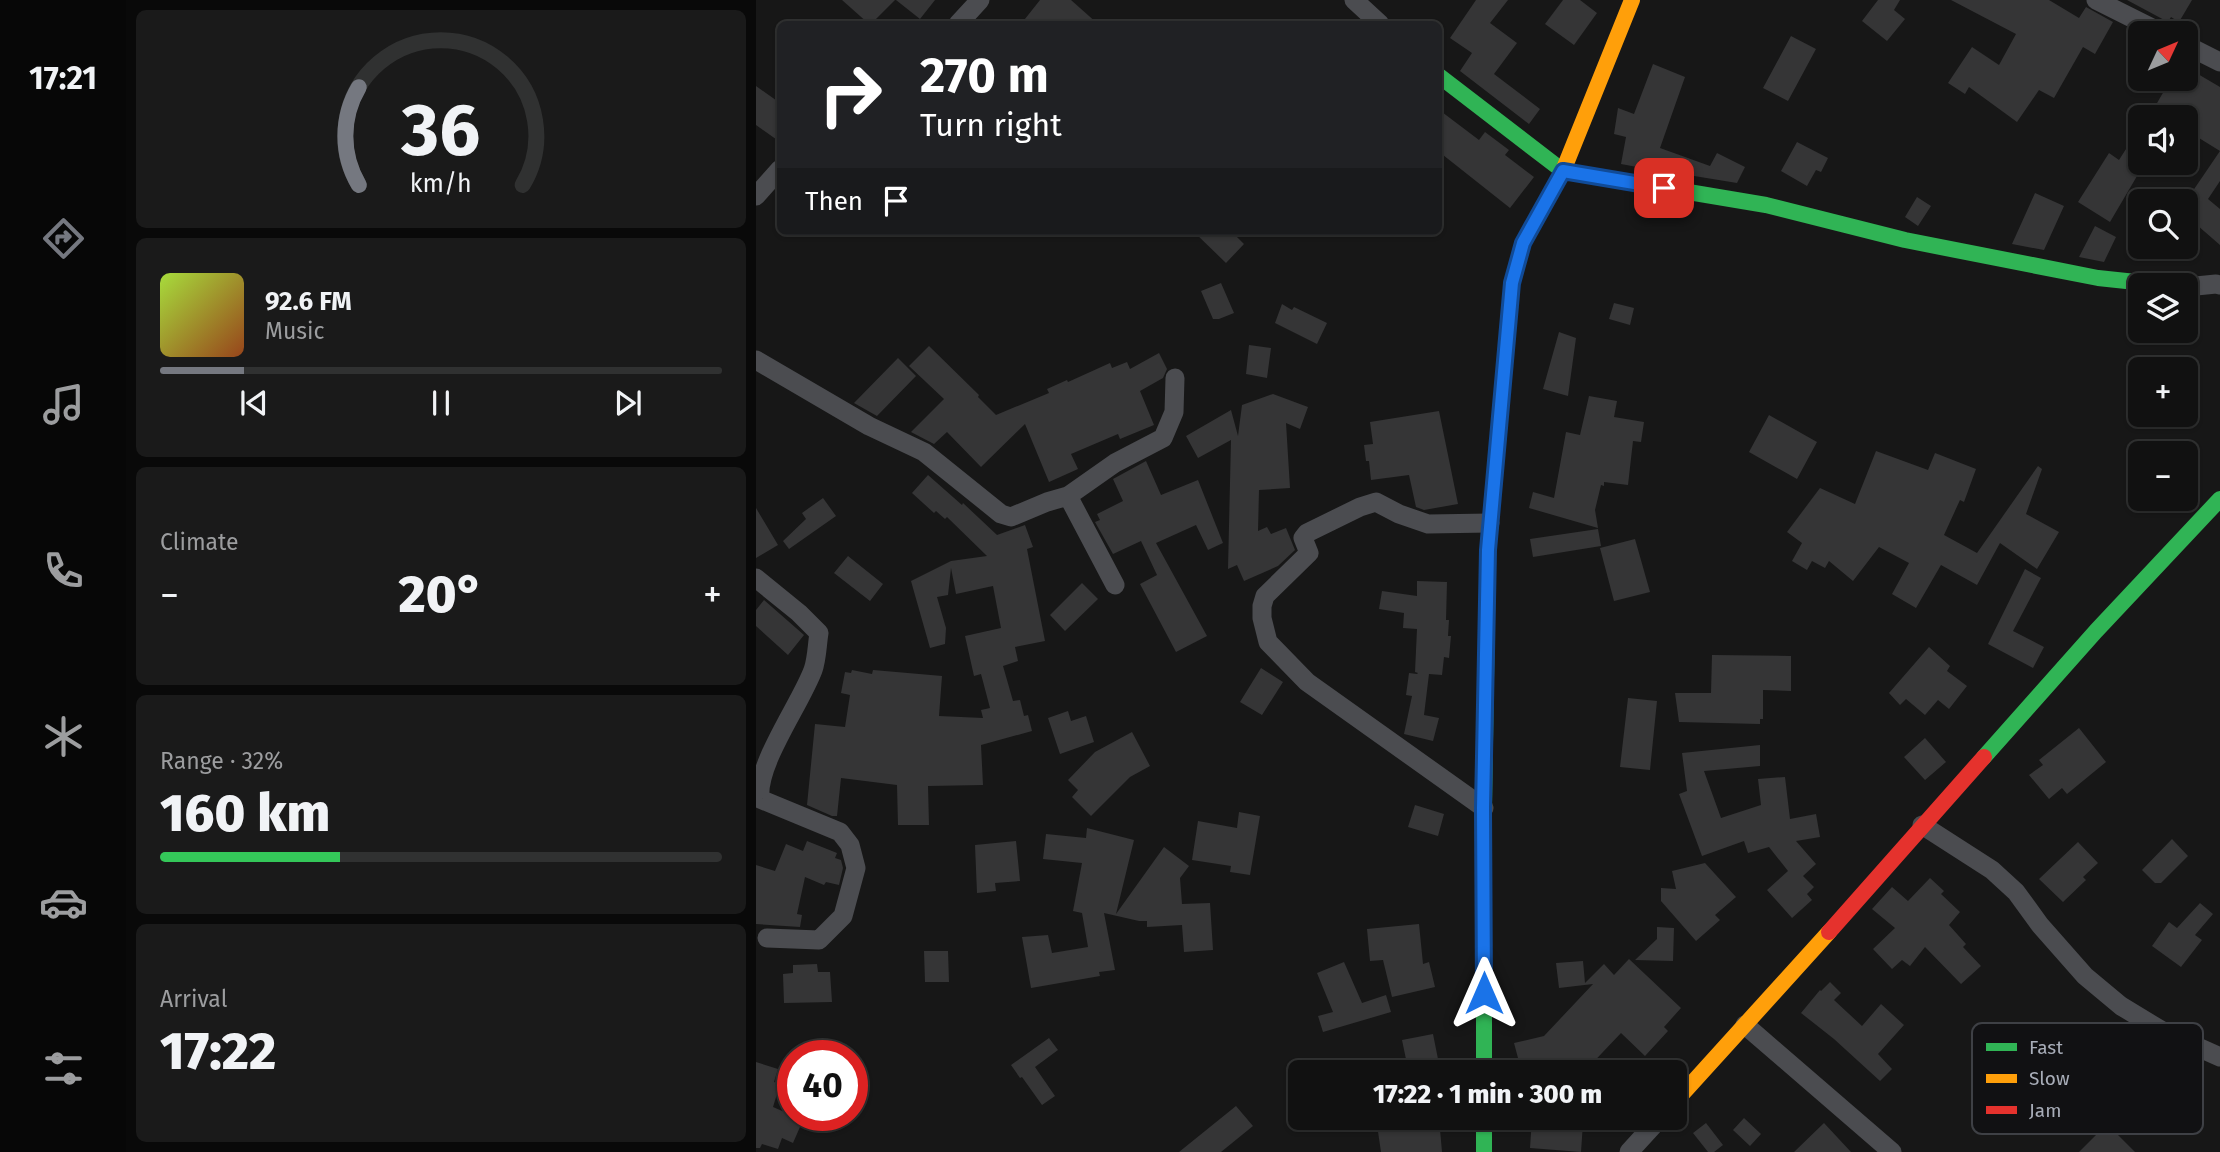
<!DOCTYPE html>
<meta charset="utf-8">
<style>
body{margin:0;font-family:"Fira Sans",sans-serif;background:#1a1a1a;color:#f1f3f6;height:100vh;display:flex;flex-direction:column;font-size:26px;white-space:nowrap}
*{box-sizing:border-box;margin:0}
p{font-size:23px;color:#9c9d9f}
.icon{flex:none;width:38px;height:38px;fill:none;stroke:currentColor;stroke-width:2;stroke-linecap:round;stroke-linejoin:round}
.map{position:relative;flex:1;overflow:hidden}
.panel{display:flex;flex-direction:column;gap:10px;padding:10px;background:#090909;width:630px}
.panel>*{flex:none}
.top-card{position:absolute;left:21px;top:21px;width:665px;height:214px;border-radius:10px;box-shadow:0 2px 5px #0004,0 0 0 2px #303131;background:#202124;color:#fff;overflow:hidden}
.needle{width:46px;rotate:46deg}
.tools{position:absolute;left:1372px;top:21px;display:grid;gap:14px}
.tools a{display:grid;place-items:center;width:70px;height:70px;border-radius:10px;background:#111;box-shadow:0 2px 5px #0004,0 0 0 2px #303131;font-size:35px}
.speed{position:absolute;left:21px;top:1040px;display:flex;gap:14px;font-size:35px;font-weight:700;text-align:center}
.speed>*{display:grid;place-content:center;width:91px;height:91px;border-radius:50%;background:#111;box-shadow:0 2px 5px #0004,0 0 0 2px #303131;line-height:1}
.speed .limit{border:10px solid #d22;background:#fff;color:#111}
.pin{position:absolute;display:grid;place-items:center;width:60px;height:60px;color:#fff;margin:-30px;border-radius:14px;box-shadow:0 4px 10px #0006}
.me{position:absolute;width:77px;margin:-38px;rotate:0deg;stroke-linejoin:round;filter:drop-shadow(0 0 5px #0008)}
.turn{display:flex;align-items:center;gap:24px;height:147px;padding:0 28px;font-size:32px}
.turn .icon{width:91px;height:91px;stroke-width:2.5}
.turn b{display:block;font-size:49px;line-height:60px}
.then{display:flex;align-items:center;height:66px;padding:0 28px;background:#0003;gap:14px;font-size:26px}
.big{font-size:52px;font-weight:800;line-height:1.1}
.panel .widget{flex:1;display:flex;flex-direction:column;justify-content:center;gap:10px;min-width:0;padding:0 24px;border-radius:10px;background:#1a1a1a}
.panel .dial{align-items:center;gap:0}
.dial svg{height:182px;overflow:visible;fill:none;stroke:#303131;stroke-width:7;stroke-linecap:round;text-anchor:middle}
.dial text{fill:#f1f3f6;stroke:none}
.song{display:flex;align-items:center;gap:21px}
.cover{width:84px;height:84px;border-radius:10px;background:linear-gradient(135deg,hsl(80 70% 55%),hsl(20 70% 35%))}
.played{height:7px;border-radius:4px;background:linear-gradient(90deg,#757880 15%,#303131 15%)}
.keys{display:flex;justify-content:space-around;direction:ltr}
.heat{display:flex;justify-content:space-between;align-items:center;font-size:38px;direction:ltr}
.charge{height:10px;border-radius:5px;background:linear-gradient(90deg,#34c759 32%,#303131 0)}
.trip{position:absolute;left:532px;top:1060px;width:399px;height:70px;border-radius:10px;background:#111;box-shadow:0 2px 5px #0004,0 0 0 2px #303131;font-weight:800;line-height:70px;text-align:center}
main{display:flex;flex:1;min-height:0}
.menu{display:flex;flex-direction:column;width:126px;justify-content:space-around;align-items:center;background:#070707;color:#9c9d9f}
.menu .icon{width:49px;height:49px}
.menu .active{color:#757880}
.menu b{font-size:32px;color:#f1f3f6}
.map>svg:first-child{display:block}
.building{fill:#353536}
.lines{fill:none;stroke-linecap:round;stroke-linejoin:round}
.street{stroke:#4b4c50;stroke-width:19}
.fast{stroke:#30b455;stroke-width:16}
.slow{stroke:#ff9f0a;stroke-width:16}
.jam{stroke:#e5322d;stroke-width:16}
.route-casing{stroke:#114b97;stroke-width:18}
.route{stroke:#1a73e8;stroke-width:12}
.key{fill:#111113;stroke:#3e4045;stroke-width:2}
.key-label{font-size:19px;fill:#a8adb8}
</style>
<main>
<nav class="menu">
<b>17:21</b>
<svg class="icon active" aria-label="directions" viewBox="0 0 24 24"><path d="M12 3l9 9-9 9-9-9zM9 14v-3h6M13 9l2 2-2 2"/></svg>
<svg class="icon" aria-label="music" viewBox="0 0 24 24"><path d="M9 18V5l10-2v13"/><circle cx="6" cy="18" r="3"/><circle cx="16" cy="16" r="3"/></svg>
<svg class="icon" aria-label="phone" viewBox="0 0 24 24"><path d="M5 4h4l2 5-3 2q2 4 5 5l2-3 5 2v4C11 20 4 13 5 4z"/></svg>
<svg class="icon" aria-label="climate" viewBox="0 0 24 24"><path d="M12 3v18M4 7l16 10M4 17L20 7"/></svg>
<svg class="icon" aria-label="car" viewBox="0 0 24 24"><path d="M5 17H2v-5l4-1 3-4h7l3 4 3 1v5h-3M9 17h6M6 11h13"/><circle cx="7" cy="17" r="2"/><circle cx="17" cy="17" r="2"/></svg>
<svg class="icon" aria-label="filters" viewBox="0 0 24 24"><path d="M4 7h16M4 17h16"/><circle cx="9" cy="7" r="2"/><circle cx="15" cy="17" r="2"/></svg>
</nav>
<section class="panel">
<div class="widget dial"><svg viewBox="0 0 100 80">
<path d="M14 69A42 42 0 1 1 86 69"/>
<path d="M14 69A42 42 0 0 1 14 26" stroke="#757880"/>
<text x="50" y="56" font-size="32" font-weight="700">36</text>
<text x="50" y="72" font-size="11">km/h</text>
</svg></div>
<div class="widget">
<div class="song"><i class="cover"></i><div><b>92.6 FM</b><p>Music</p></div></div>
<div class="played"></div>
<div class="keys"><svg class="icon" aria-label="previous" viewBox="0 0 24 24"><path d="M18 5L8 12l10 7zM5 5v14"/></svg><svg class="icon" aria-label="pause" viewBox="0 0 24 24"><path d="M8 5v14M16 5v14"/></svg><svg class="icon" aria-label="next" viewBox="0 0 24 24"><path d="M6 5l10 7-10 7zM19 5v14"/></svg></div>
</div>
<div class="widget"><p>Climate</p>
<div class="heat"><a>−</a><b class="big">20°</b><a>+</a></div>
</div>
<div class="widget"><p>Range · 32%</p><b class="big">160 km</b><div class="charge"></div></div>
<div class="widget"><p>Arrival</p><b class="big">17:22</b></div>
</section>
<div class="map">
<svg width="1464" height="1152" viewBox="0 0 1464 1152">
<rect width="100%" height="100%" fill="#171717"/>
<path class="building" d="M86,0H139L115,24H113Z
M140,0H179L164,19Z
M284,0H315L342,24H265Z
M720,0H752L734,23L761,43L738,74L784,109L773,124L704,71L716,53L694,38Z
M807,0H824L841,13L818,45L789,24Z
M1122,0H1144L1138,10L1149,19L1131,41L1106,21Z
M1195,0H1293L1323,18L1330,7L1357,22L1339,54L1327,47L1298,98L1283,90L1261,122L1213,87L1209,94L1192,83L1216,47L1243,65L1260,34Z
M1371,0H1436L1423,22L1415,17L1412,22Z
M1035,36L1060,49L1032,101L1007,88Z
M897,64L929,77L904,148L954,166L961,153L989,167L981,183L932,175L926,172V174L921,173L883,160L881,167L865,164L870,137L858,134L862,108L878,114Z
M1430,67L1464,87V181L1452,199L1464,209V245L1441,225L1430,241V201L1464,151L1430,130L1437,117H1409L1397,110L1408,91L1386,79H1430Z
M0,86L24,103V142L0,125Z
M682,109L723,140L729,132L753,150L749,155L778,177L754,208L682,151Z
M1384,127V171L1354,222L1322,202L1353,153L1363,160Z
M1041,142L1072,158L1065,172L1060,170L1051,186L1025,171Z
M1279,193L1308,206L1288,250L1256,244Z
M1161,197L1175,206L1162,226L1149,217Z
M1339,226L1360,237L1348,262L1323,257Z
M437,231H475L488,244L470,263Z
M465,283L478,313L463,319H457L445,291Z
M858,303L878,308L874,325L853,319Z
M526,304L536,310L538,307L571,323L561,344L519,323Z
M803,332L820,338L812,396L787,389Z
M493,345L515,348L511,378L490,374Z
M173,346L223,395L222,397L240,415L293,393L291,389L311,380L312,382L354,363L356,368L371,362L374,369L403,353L411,369L407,378L384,391L398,425L364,439L362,434L315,454L322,469L293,482L269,424L225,467L191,432L178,444L155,432L188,399L153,366Z
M142,358L160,376L121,416L98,403Z
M517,394L552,407L544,429L530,423L534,488L503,490L502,531L511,527L515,534L530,528L539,550L522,566L488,581L481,565L472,569L475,440L442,458L430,436L475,410L482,436L486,405Z
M833,396L861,401L858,417L888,422L885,442L877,441L872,485L848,482V486L845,485L839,510L842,528L773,508L777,492L798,498L810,432L824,435Z
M683,411L702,504L668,510L660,507L653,475L615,480L613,461H610L608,445L617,444L614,422Z
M1013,415L1061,442L1041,479L993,452Z
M1120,451L1172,470L1179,453L1220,469L1208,502L1204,500L1188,535L1221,553L1282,466L1286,469L1270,514L1303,532L1281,569L1244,543L1221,585L1185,565L1160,608L1136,594L1153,563L1123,547L1097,581L1073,561L1069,568L1056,561L1051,570L1036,561L1046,543L1031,532L1064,488L1099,504Z
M390,461L405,495L442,480L467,543L452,550L440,525L400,543L451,636L420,652L384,584L401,575L385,541L357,554L339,522L344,520L341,514L367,501L357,479Z
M172,475L206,505L207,503L241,535L269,525L277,547L271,549L289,641L259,647L262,661L247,666L257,701L264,700L268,716L272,715L276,731L225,745L227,785L172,786L173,825H142L141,785L85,778L81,816H76L51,805L59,724L89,727L94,695L85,693L89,672L95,673L96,670L116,674L117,670L186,676L183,716L227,718L225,710L234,708L225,674L218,676L209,636L245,628L237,586L200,594L195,568L192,595L181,597L190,628L189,644L174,648L155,581L195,561L231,556L191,517L189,519L180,511L178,513L156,493Z
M67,498L80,516L33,549L27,541L50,519L46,513Z
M0,508L22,545L0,558Z
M842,529L845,546L777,557L774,539Z
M879,539L894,592L858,601L844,548Z
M92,556L127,584L114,601L78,573Z
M1269,569L1285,578L1257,631L1288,647L1277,668L1232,644Z
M661,581L691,582L690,620H693L692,636H695L693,658L688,657L686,675L673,674L668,715L683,718L677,741L648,734L656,696L650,695L653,673L661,674L662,673L659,672L661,629L647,628L648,613L623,609L626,591L661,596Z
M326,583L342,599L309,631L294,615Z
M8,600L48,635L32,655L0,626V610Z
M1173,647L1194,666L1191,671L1211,686L1193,709L1182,700L1169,715L1150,699L1144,705L1133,693Z
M956,655L1035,656V691L1007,690V719H1004V724L923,722L919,693H955Z
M505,668L527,682L506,715L484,702Z
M872,698L901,701L894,770L864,767Z
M312,711L315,721L330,716L338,742L304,754L292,718Z
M1323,728L1350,762L1311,794L1306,788L1293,799L1273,775L1287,765L1283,760Z
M376,732L394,766L374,777L335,816L316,797L322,790L312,780L339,752Z
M1169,738L1190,762L1169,780L1148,757Z
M1004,745V766L948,771L965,818L1005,805L1002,779L1029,777L1034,819L1060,814L1064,837L1040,841L1060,864L1047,876L1058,887L1051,894L1056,900L1036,918L1011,890L1032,871L1013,847L992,853L988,841L946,856L923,794L931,791L926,753Z
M659,805L688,814L682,836L652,827Z
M483,812L504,816L494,875L474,872L475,866L436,860L442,821L481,828Z
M331,828L378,840L360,914L408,847L433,866L424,878L426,904L454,903L457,950L428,952L426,925L391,927V921H383L348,913L359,970L343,972L344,976L275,988L266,937L292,935L296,953L332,947L326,913L317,911L326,863L287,859L290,834L330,838Z
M1416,839L1432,856L1405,883H1399L1386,870Z
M51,841L81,853L79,858L85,860L87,868L83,885L70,882L68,885L49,877L41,914L46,915L44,927L0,924V865L19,871L30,844L47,851Z
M260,841L264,881L239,883L240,891L221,893L219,845Z
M1322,842L1342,863L1327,877L1330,880L1307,902L1283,879Z
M949,863L980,897L959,915L964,920L940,941L905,901V888L920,889L916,871Z
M1174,878L1188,891L1185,894L1204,912L1193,925L1210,944L1207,947L1225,966L1205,984L1169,947L1154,966L1146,960L1136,969L1117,949L1139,928L1116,909L1136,887L1152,901Z
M1444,903L1457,914L1439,935L1446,940L1425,967L1396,946L1413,922L1421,928Z
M663,924L667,964L673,962L679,987L636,997L627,960L614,961L611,929Z
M901,927L918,928L917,961L879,960L901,939Z
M168,951H192L193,982H169Z
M873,959L925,1008L908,1027L912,1031L889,1056L865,1033L827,1073H766L758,1043L788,1036L837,984L803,988L800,963L827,961L829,983L848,964L858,975Z
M588,962L606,1003L630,995L635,1012L567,1032L562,1016L577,1012L561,973Z
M61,964L62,972H74L76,1002L28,1003L27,974L37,973V965Z
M1074,982L1085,993L1078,1000L1106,1026L1125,1004L1148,1025L1122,1054L1136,1069L1124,1081L1078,1039L1045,1013L1064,990L1065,991Z
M677,1034L682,1059L651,1064L646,1040Z
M293,1038L302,1050L279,1067L299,1096L286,1105L266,1077L264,1078L255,1065Z
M0,1062L22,1069L18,1082L24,1084L17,1107L47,1120L37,1143L26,1138L22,1149L6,1144L4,1148H0Z
M480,1106L497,1126L465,1152H423Z
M620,1118H683L686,1152H625Z
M776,1118L827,1123L825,1152L774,1148Z
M988,1118L1005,1134L994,1146L977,1130Z
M950,1123L967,1145L958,1152H952L937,1133Z
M1068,1123L1095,1152H1038Z
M1351,1124L1379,1152H1323Z"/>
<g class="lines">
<path class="street" d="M598,0L624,24
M1340,0L1406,33
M202,24L224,0
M1430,45L1464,62
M0,196L24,169
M1430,287L1460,284L1464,285
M0,360L113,426L168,452L245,514L255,517L291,502L312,496L359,585
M312,496L359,463L407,438L418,412L419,378
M0,578L43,613L63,633C61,645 61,659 57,670C44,705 0,764 4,799L84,832L94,845L100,868L87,916L63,940L11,938
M728,808L551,682L512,642L506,618V606L509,596L553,553L547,538L551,533L604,507L620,502L643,514L672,524L734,523
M1166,825L1236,870L1260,892L1284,925L1329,976L1365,1006L1408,1032L1464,1057
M989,1025L1136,1152
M873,1152L904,1118"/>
<path class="fast" d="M682,75L807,171L1010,205L1149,240L1342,278L1408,285
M1228,757L1340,631L1464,499
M728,1073V808L732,550L756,283L767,243L780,220
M728,1118V1152"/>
<path class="slow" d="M780,220L807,171L876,0
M919,1102L1073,932"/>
<path class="jam" d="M1073,932L1228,757"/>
</g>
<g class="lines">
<g class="route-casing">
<path id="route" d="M728,993L727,808L732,550L756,283L767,243L807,171L908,188"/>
</g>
<use href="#route" class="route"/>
</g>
<rect x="1216" y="1023" width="231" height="111" rx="10" class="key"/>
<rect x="1230" y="1043" width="31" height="8" fill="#30b455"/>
<rect x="1230" y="1074" width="31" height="9" fill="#ff9f0a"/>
<rect x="1230" y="1106" width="31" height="8" fill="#e5322d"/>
<g class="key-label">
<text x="1273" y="1054">Fast</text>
<text x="1273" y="1085">Slow</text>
<text x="1273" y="1117">Jam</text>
</g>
</svg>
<div class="tools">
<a><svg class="needle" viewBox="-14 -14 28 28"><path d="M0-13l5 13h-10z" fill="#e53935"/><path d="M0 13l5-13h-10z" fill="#9c9d9f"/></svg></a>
<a><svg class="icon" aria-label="sound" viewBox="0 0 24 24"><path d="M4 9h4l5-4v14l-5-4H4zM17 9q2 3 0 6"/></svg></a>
<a><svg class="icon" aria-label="search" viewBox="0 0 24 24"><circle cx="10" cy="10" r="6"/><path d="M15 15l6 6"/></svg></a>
<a><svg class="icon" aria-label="layers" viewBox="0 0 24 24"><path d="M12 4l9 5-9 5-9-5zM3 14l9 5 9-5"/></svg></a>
<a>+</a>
<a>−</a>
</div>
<div class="speed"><div class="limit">40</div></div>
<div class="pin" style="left:908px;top:188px;background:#d93025"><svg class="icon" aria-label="arrive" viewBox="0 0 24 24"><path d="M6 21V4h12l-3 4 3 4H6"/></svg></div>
<svg class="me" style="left:728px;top:993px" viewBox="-20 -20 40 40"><path d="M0-17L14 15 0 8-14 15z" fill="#1a73e8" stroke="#fff" stroke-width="4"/></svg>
<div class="trip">17:22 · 1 min · 300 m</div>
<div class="top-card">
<div class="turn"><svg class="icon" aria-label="right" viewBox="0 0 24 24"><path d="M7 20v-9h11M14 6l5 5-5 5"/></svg><div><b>270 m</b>Turn right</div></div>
<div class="then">Then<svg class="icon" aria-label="arrive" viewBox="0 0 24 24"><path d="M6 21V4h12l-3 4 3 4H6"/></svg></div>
</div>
</div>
</main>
